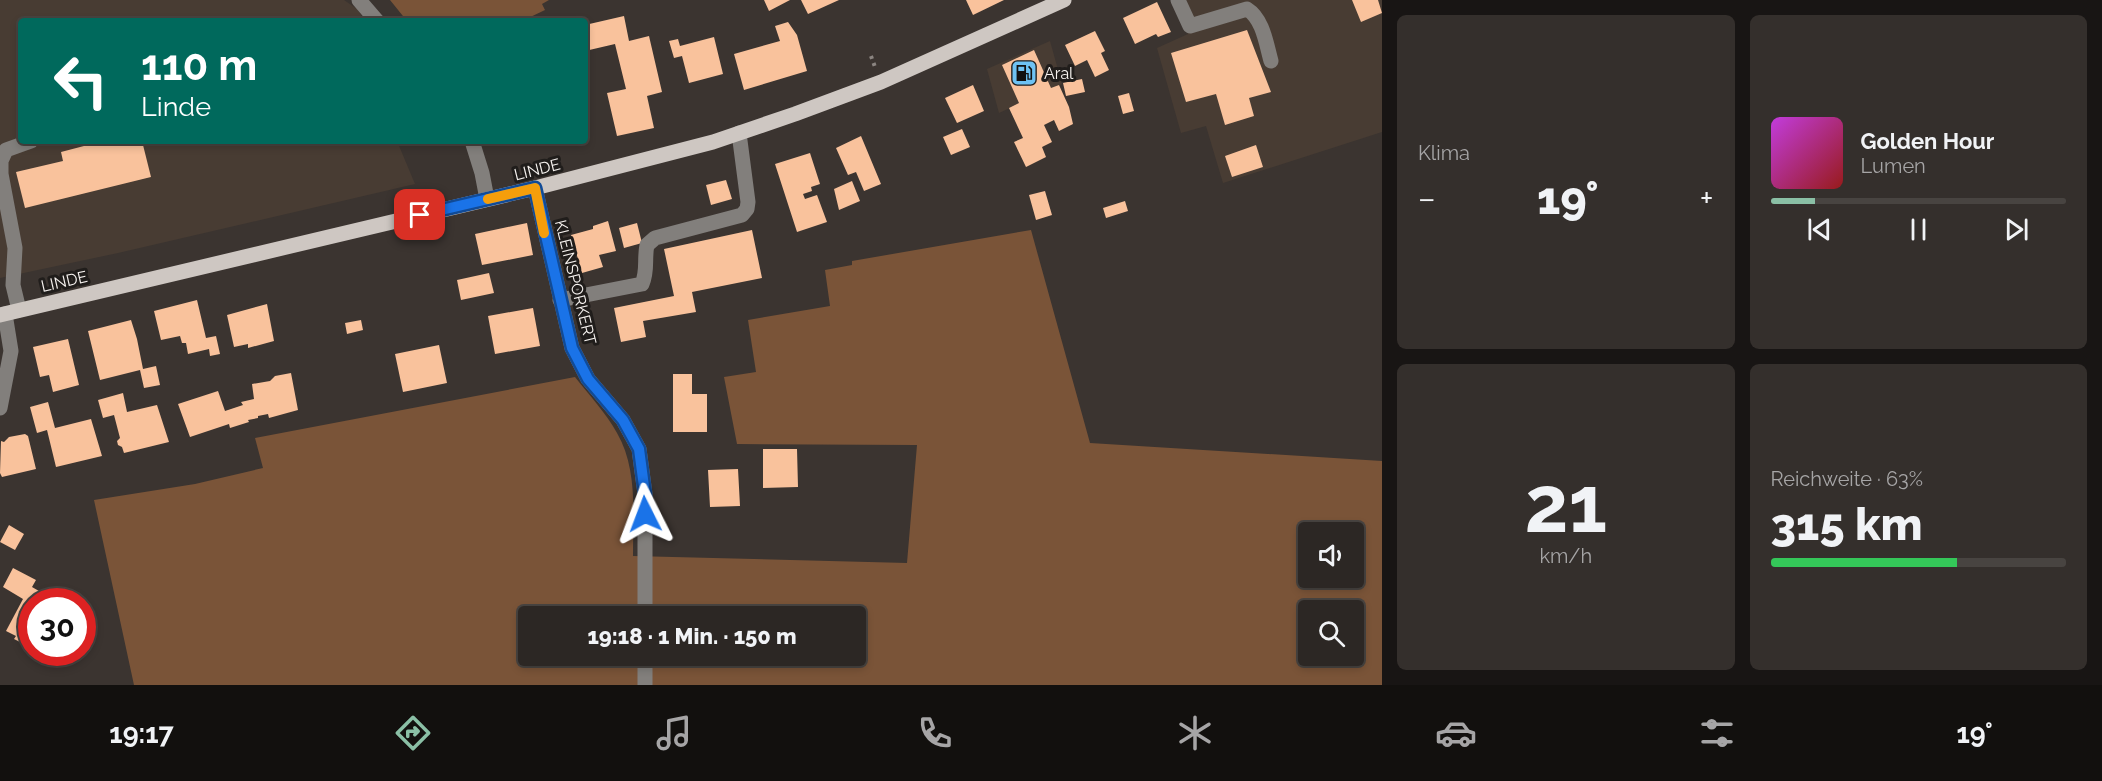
<!DOCTYPE html>
<html lang="de">
<meta charset="utf-8">
<style>
body{margin:0;font-family:Raleway,sans-serif;background:#342f2c;color:#f1f3f6;height:100vh;display:flex;flex-direction:column;font-size:22px;white-space:nowrap}
*{box-sizing:border-box;margin:0}
p{font-size:20px;color:#a6a5a6}
.icon{flex:none;width:33px;height:33px;fill:none;stroke:currentColor;stroke-width:2;stroke-linecap:round;stroke-linejoin:round}
.map{position:relative;flex:1;overflow:hidden}
.details{display:flex;flex-direction:column;gap:15px;padding:15px;background:#181514;width:720px}
.details>*{flex:none}
.banner{position:absolute;left:18px;top:18px;width:570px;height:126px;border-radius:6px;box-shadow:0 3px 9px #0003,0 0 0 2px #484441;background:#00695c;color:#fff;overflow:hidden}
.controls{position:absolute;left:1298px;top:522px;display:grid;gap:12px}
.controls a{display:grid;place-items:center;width:66px;height:66px;border-radius:6px;background:#2c2724;box-shadow:0 3px 9px #0003,0 0 0 2px #484441;font-size:30px}
.speed{position:absolute;left:18px;top:588px;display:flex;gap:12px;font-size:30px;font-weight:700;text-align:center}
.speed>*{display:grid;place-content:center;width:78px;height:78px;border-radius:50%;background:#2c2724;box-shadow:0 3px 9px #0003,0 0 0 2px #484441;line-height:1}
.speed .limit{border:9px solid #d22;background:#fff;color:#111}
.pin{position:absolute;display:grid;place-items:center;width:51px;height:51px;color:#fff;margin:-26px;border-radius:12px;box-shadow:0 3px 9px #0006}
.me{position:absolute;width:66px;margin:-33px;rotate:357deg;stroke-linejoin:round;filter:drop-shadow(0 0 4px #0008)}
.turn{display:flex;align-items:center;gap:21px;height:126px;padding:0 24px;font-size:27px}
.turn .icon{width:78px;height:78px;stroke-width:2.5}
.turn b{display:block;font-size:42px;line-height:51px}
.big{font-size:45px;font-weight:800;line-height:1.1}
.details .card{flex:1;display:flex;flex-direction:column;justify-content:center;gap:9px;min-width:0;padding:0 21px;border-radius:9px;background:#342f2c}
.details .dial{align-items:center;gap:0}
.dial b{font-size:78px;line-height:1}
.song{display:flex;align-items:center;gap:18px}
.cover{width:72px;height:72px;border-radius:9px;background:linear-gradient(135deg,hsl(290 70% 55%),hsl(0 70% 35%))}
.played{height:6px;border-radius:3px;background:linear-gradient(90deg,#8abfa5 15%,#484441 15%)}
.keys{display:flex;justify-content:space-around;direction:ltr}
.heat{display:flex;justify-content:space-between;align-items:center;font-size:33px;direction:ltr}
.charge{height:9px;border-radius:4px;background:linear-gradient(90deg,#34c759 63%,#484441 0)}
.details .tiles{flex:1;display:grid;gap:15px;grid-template-columns:repeat(2,1fr)}
.trip{position:absolute;left:518px;top:606px;width:348px;height:60px;border-radius:6px;background:#2c2724;box-shadow:0 3px 9px #0003,0 0 0 2px #484441;font-weight:800;line-height:60px;text-align:center}
.tabs{display:flex;height:96px;justify-content:space-around;align-items:center;background:#12100e;color:#a6a5a6}
.tabs .icon{width:42px;height:42px}
.tabs .on{color:#8abfa5}
.tabs b{font-size:27px;color:#f1f3f6}
main{display:flex;flex:1;min-height:0}
.map>svg:first-child{display:block}
.built{fill:#483c33}
.green{fill:#7a5438;fill-rule:evenodd}
.building{fill:#f9c29c}
.lines{fill:none;stroke-linecap:round;stroke-linejoin:round}
.path{stroke:#8b8581;stroke-width:4;stroke-dasharray:3 4.5;stroke-linecap:butt}
.minor{stroke:#827f7c;stroke-width:15}
.major{stroke:#cec7c2;stroke-width:15}
.route-casing{stroke:#114b97;stroke-width:15}
.route{stroke:#1a73e8;stroke-width:10}
.slow{stroke:#f59e0b;stroke-width:10}
.labels{text-anchor:middle;stroke-width:6;stroke-linejoin:round;paint-order:stroke}
.poi-label{font-size:16px;fill:#f8f4f1;stroke:#201d1b;text-anchor:start}
.street-label{font-size:16px;fill:#f8f4f1;stroke:#201d1b}
</style>
<main>
<div class="map">
<svg width="1382" height="685" viewBox="0 0 1382 685">
<rect width="100%" height="100%" fill="#3b3430"/>
<path class="built" d="M0,0H344L357,9L365,21H21V141H397L415,184L118,253L0,278Z
M1173,0H1382V132L1223,183L1206,126L1181,133L1157,48L1188,34Z
M1050,41L1062,84L999,113L987,69Z"/>
<path class="green" d="M390,0H549L542,4L545,10L522,21H407Z
M1031,230L1090,443L1382,461V685H134L94,500L195,484L263,468L255,438L575,377C589,395 606,413 617,433C638,469 633,516 633,556L907,563L917,445L737,444L724,377L756,372L748,320L830,306L825,270L852,265V261ZM1308,532H1353V578H1308ZM1308,610H1353V656H1308ZM528,616H855V656H528Z"/>
<path class="building" d="M764,0H790L769,11Z
M801,0H839L808,14Z
M966,0H1004L973,15Z
M1352,0H1378L1382,13L1361,22Z
M1157,2L1171,32L1158,37L1156,34L1135,44L1123,18Z
M624,16L629,41L649,36L662,92L647,96L654,128L617,136L607,93L626,89L615,44L585,51V25Z
M788,22L797,35L807,71L744,90L734,54L780,41L775,26Z
M1247,30L1271,92L1249,98L1254,116L1225,125L1216,94L1186,102L1171,53Z
M1095,31L1105,51L1101,53L1109,70L1095,77L1087,60L1075,66L1065,45Z
M714,37L723,74L689,83L682,56L674,58L669,41L678,39L680,46Z
M1034,50L1051,88L1059,85L1069,107L1073,124L1059,131L1054,120L1044,125L1052,142L1042,147L1046,157L1026,167L1014,142L1023,138L1009,108L1019,103L1002,65Z
M1082,79L1085,92L1066,96L1063,83Z
M973,85L984,111L957,123L945,98Z
M1129,93L1134,111L1123,114L1118,96Z
M962,129L970,147L951,155L943,137Z
M861,136L881,184L864,191L856,172L848,175L836,148Z
M103,141H142L151,177L25,208L16,172L63,161L61,152Z
M1256,145L1263,167L1232,177L1225,156Z
M810,153L820,184L811,187L812,191L803,194L805,199L817,195L827,222L797,232L775,164Z
M726,180L732,199L711,205L706,185Z
M852,181L860,201L839,210L834,189Z
M1045,191L1052,215L1036,220L1029,195Z
M1125,201L1128,211L1106,218L1103,208Z
M608,221L616,251L599,255L603,267L582,273L571,235L593,229V226Z
M527,223L533,255L482,265L475,234Z
M637,223L642,243L624,248L619,228Z
M752,230L762,278L692,292L696,312L643,321L646,337L621,342L614,308L674,296L664,249Z
M489,273L494,293L461,300L457,280Z
M197,300L206,338L216,336L220,354L210,356L209,349L188,354L186,343H182L180,336L161,340L154,311Z
M267,304L274,341L248,348V344L234,347L227,315Z
M533,308L540,346L495,354L488,316Z
M131,320L137,339L143,369L156,366L160,385L144,388L140,370L100,380L88,331Z
M361,320L363,330L347,334L345,323Z
M68,339L79,385L53,392L49,375L40,377L33,347Z
M439,345L447,383L403,392L395,354Z
M291,373L298,410L269,418L268,414L258,416V418L248,420L249,422L230,428L229,424L190,437L178,404L218,391L225,411L243,405L241,402L254,399L252,384L270,381L275,376Z
M673,374H692V394H707V432H673Z
M123,393L127,412L157,405L169,442L124,453L122,447L118,445L117,441L120,438L114,415L103,418L98,400Z
M48,402L55,428L91,419L102,456L56,467L47,430L37,433L30,407Z
M25,434L28,436L36,469L2,477L0,473L1,441L4,442L9,437Z
M763,449H797L798,487L763,488Z
M738,469L740,506L710,507L708,470Z
M9,525L24,534L15,550L0,542Z
M13,568L36,580L32,587L58,602H32V648L14,639L16,636L6,631L23,599L3,587Z"/>
<g class="lines">
<path class="path" d="M871,56L875,67"/>
<path class="minor" d="M359,0L377,21
M1178,0L1190,26L1247,9C1263,19 1266,43 1271,61
M472,141L482,173L487,199
M535,188L572,348L588,379L623,420L639,449L645,494V616
M560,300L642,284C648,271 644,259 647,245L655,238L742,215L747,209L748,202L739,133
M19,310L13,285L15,248L1,174V161L6,150L31,141
M0,408L11,351L5,314
M645,685V656"/>
<path class="major" d="M0,315L535,188L713,142L795,114L881,82L1064,0"/>
</g>
<g class="lines">
<g class="route-casing">
<path id="route" d="M420,215L535,188L572,348L588,379L623,420L639,449L645,494V514"/>
</g>
<use href="#route" class="route"/>
<path class="slow" d="M488,199L535,188L544,233"/>
</g>
<defs>
<g id="fuel-square" transform="scale(1.35)"><rect x="-9" y="-9" width="18" height="18" rx="4" fill="#6ec2f3" stroke="#201d1b"/><path d="M-5.5-6h7V0h2V4h1.3V-2.5L3-4.5l.8-.8L6-3V5H2.5V1h-1V6h-7ZM-4.2-4.7v3.2H.2V-4.7Z" fill="#111"/></g>
</defs>
<g fill-rule="evenodd">
<use href="#fuel-square" x="1024" y="73"/>
</g>
<g class="labels">
<g class="poi-label">
<text x="1044" y="79">Aral</text>
</g>
<g class="street-label">
<text transform="translate(537 169) rotate(-14)" y="6">LINDE</text>
<text transform="translate(64 281) rotate(-13)" y="6">LINDE</text>
<text transform="translate(576 282) rotate(76)" y="6">KLEINSPORKERT</text>
</g>
</g>
</svg>
<div class="controls">
<a><svg class="icon" aria-label="sound" viewBox="0 0 24 24"><path d="M4 9h4l5-4v14l-5-4H4zM17 9q2 3 0 6"/></svg></a>
<a><svg class="icon" aria-label="search" viewBox="0 0 24 24"><circle cx="10" cy="10" r="6"/><path d="M15 15l6 6"/></svg></a>
</div>
<div class="speed"><div class="limit">30</div></div>
<div class="pin" style="left:420px;top:215px;background:#d93025"><svg class="icon" aria-label="arrive" viewBox="0 0 24 24"><path d="M6 21V4h12l-3 4 3 4H6"/></svg></div>
<svg class="me" style="left:645px;top:514px" viewBox="-20 -20 40 40"><path d="M0-17L14 15 0 8-14 15z" fill="#1a73e8" stroke="#fff" stroke-width="4"/></svg>
<div class="trip">19:18 · 1 Min. · 150 m</div>
<div class="banner">
<div class="turn"><svg class="icon" aria-label="left" viewBox="0 0 24 24"><path d="M17 20v-9H6M10 6l-5 5 5 5"/></svg><div><b>110 m</b>Linde</div></div>
</div>
</div>
<section class="details">
<div class="tiles">
<div class="card"><p>Klima</p>
<div class="heat"><a>−</a><b class="big">19°</b><a>+</a></div>
</div>
<div class="card">
<div class="song"><i class="cover"></i><div><b>Golden Hour</b><p>Lumen</p></div></div>
<div class="played"></div>
<div class="keys"><svg class="icon" aria-label="previous" viewBox="0 0 24 24"><path d="M18 5L8 12l10 7zM5 5v14"/></svg><svg class="icon" aria-label="pause" viewBox="0 0 24 24"><path d="M8 5v14M16 5v14"/></svg><svg class="icon" aria-label="next" viewBox="0 0 24 24"><path d="M6 5l10 7-10 7zM19 5v14"/></svg></div>
</div>
<div class="card dial"><b>21</b><p>km/h</p></div>
<div class="card"><p>Reichweite · 63%</p><b class="big">315 km</b><div class="charge"></div></div>
</div>
</section>
</main>
<nav class="tabs">
<b>19:17</b>
<svg class="icon on" aria-label="directions" viewBox="0 0 24 24"><path d="M12 3l9 9-9 9-9-9zM9 14v-3h6M13 9l2 2-2 2"/></svg>
<svg class="icon" aria-label="music" viewBox="0 0 24 24"><path d="M9 18V5l10-2v13"/><circle cx="6" cy="18" r="3"/><circle cx="16" cy="16" r="3"/></svg>
<svg class="icon" aria-label="phone" viewBox="0 0 24 24"><path d="M5 4h4l2 5-3 2q2 4 5 5l2-3 5 2v4C11 20 4 13 5 4z"/></svg>
<svg class="icon" aria-label="climate" viewBox="0 0 24 24"><path d="M12 3v18M4 7l16 10M4 17L20 7"/></svg>
<svg class="icon" aria-label="car" viewBox="0 0 24 24"><path d="M5 17H2v-5l4-1 3-4h7l3 4 3 1v5h-3M9 17h6M6 11h13"/><circle cx="7" cy="17" r="2"/><circle cx="17" cy="17" r="2"/></svg>
<svg class="icon" aria-label="filters" viewBox="0 0 24 24"><path d="M4 7h16M4 17h16"/><circle cx="9" cy="7" r="2"/><circle cx="15" cy="17" r="2"/></svg>
<b>19°</b>
</nav>
